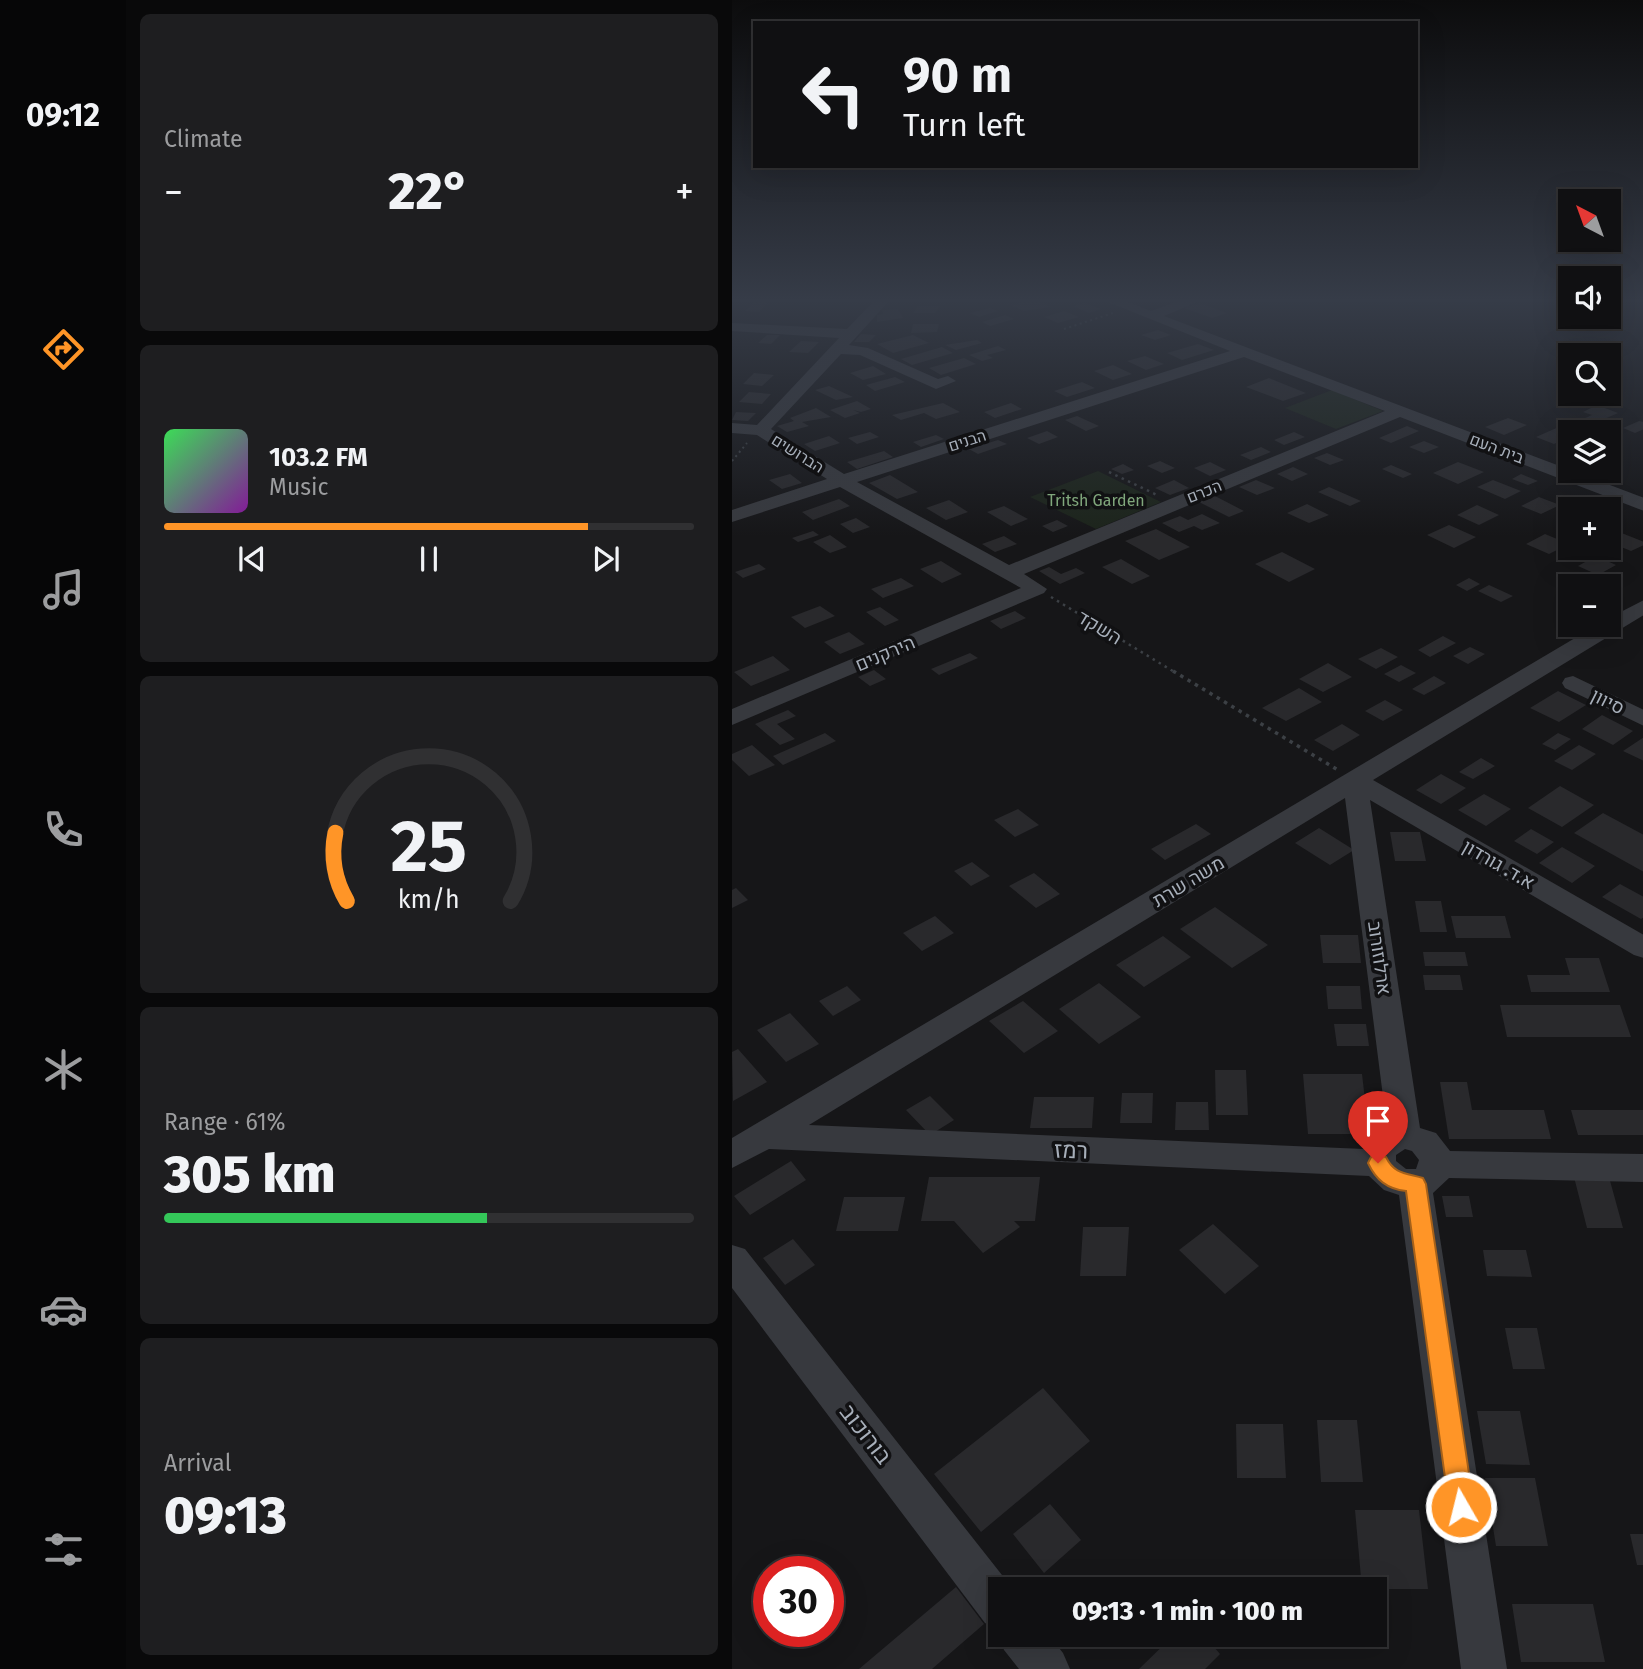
<!DOCTYPE html>
<meta charset="utf-8">
<style>
body{margin:0;font-family:"Fira Sans",Heebo,sans-serif;background:#1e1e20;color:#f1f3f6;height:100vh;display:flex;flex-direction:column;font-size:26px;white-space:nowrap}
*{box-sizing:border-box;margin:0}
p{font-size:23px;color:#9c9d9f}
.icon{flex:none;width:38px;height:38px;fill:none;stroke:currentColor;stroke-width:2;stroke-linecap:round;stroke-linejoin:round}
.map{position:relative;flex:1;overflow:hidden}
.details{display:flex;flex-direction:column;gap:14px;padding:14px;background:#09090a;width:606px}
.details>*{flex:none}
.banner{position:absolute;left:21px;top:21px;width:665px;height:147px;border-radius:0px;box-shadow:0 7px 28px #0002,0 0 0 2px #303032;background:#101012;color:#f1f3f6;overflow:hidden}
.needle{width:46px;rotate:319deg}
.tools{position:absolute;left:826px;top:189px;display:grid;gap:14px}
.tools a{display:grid;place-items:center;width:63px;height:63px;border-radius:0px;background:#101012;box-shadow:0 7px 28px #0002,0 0 0 2px #303032;font-size:35px}
.speed{position:absolute;left:21px;top:1556px;display:flex;gap:14px;font-size:35px;font-weight:700;text-align:center}
.speed>*{display:grid;place-content:center;width:91px;height:91px;border-radius:50%;background:#101012;box-shadow:0 7px 28px #0002,0 0 0 2px #303032;line-height:1}
.speed .limit{border:10px solid #d22;background:#fff;color:#111}
.pin{position:absolute;display:grid;place-items:center;width:60px;height:60px;color:#fff;margin:-72px -30px;border-radius:50% 50% 50% 0;rotate:-45deg;box-shadow:0 0 7px #0007}
.pin .icon{rotate:45deg}
.me{position:absolute;width:77px;margin:-38px;rotate:352deg;stroke-linejoin:round;filter:drop-shadow(0 0 5px #0008)}
.turn{display:flex;align-items:center;gap:24px;height:147px;padding:0 35px;font-size:32px}
.turn .icon{width:91px;height:91px;stroke-width:2.5}
.turn b{display:block;font-size:49px;line-height:60px}
.big{font-size:52px;font-weight:800;line-height:1.1}
.details .card{flex:1;display:flex;flex-direction:column;justify-content:center;gap:10px;min-width:0;padding:0 24px;border-radius:10px;background:#1e1e20}
.details .dial{align-items:center;gap:0}
.dial svg{height:182px;overflow:visible;fill:none;stroke:#303032;stroke-width:7;stroke-linecap:round;text-anchor:middle}
.dial text{fill:#f1f3f6;stroke:none}
.song{display:flex;align-items:center;gap:21px}
.cover{width:84px;height:84px;border-radius:10px;background:linear-gradient(135deg,hsl(130 70% 55%),hsl(290 70% 35%))}
.played{height:7px;border-radius:4px;background:linear-gradient(90deg,#ff9527 80%,#303032 80%)}
.keys{display:flex;justify-content:space-around;direction:ltr}
.heat{display:flex;justify-content:space-between;align-items:center;font-size:38px;direction:ltr}
.charge{height:10px;border-radius:5px;background:linear-gradient(90deg,#34c759 61%,#303032 0)}
.trip{position:absolute;left:256px;top:1577px;width:399px;height:70px;border-radius:0px;background:#101012;box-shadow:0 7px 28px #0002,0 0 0 2px #303032;font-weight:800;line-height:70px;text-align:center}
main{display:flex;flex:1;min-height:0}
.tabs{display:flex;flex-direction:column;width:126px;justify-content:space-around;align-items:center;background:#060607;color:#9c9d9f}
.tabs .icon{width:49px;height:49px}
.tabs .current{color:#ff9527}
.tabs b{font-size:32px;color:#f1f3f6}
.map>svg:first-child{display:block}
.green{fill:#1c241b}
.building{fill:#29292c}
.lines{fill:none;stroke-linecap:round;stroke-linejoin:round}
.path-far2{stroke:#3c4045;stroke-width:2;stroke-dasharray:2 3.5;stroke-linecap:butt}
.path-far1{stroke:#3c4045;stroke-width:2.5;stroke-dasharray:2.5 4.5;stroke-linecap:butt}
.path{stroke:#3c4045;stroke-width:3.5;stroke-dasharray:3.5 5;stroke-linecap:butt}
.minor{fill:#37393e;fill-rule:evenodd}
.route{fill:#ff9527;stroke:#a66119;stroke-width:2}
.labels{text-anchor:middle;stroke-width:7;stroke-linejoin:round;paint-order:stroke}
.far-street-label{font-size:16px;fill:#a7afba;stroke:#111113}
.far-park-label{font-size:16px;fill:#80a77c;stroke:#111113}
.street-label{font-size:19px;fill:#a7afba;stroke:#111113}
.near-street-label{font-size:23px;fill:#a7afba;stroke:#111113}
</style>
<main>
<nav class="tabs">
<b>09:12</b>
<svg class="icon current" aria-label="directions" viewBox="0 0 24 24"><path d="M12 3l9 9-9 9-9-9zM9 14v-3h6M13 9l2 2-2 2"/></svg>
<svg class="icon" aria-label="music" viewBox="0 0 24 24"><path d="M9 18V5l10-2v13"/><circle cx="6" cy="18" r="3"/><circle cx="16" cy="16" r="3"/></svg>
<svg class="icon" aria-label="phone" viewBox="0 0 24 24"><path d="M5 4h4l2 5-3 2q2 4 5 5l2-3 5 2v4C11 20 4 13 5 4z"/></svg>
<svg class="icon" aria-label="climate" viewBox="0 0 24 24"><path d="M12 3v18M4 7l16 10M4 17L20 7"/></svg>
<svg class="icon" aria-label="car" viewBox="0 0 24 24"><path d="M5 17H2v-5l4-1 3-4h7l3 4 3 1v5h-3M9 17h6M6 11h13"/><circle cx="7" cy="17" r="2"/><circle cx="17" cy="17" r="2"/></svg>
<svg class="icon" aria-label="filters" viewBox="0 0 24 24"><path d="M4 7h16M4 17h16"/><circle cx="9" cy="7" r="2"/><circle cx="15" cy="17" r="2"/></svg>
</nav>
<section class="details">
<div class="card"><p>Climate</p>
<div class="heat"><a>−</a><b class="big">22°</b><a>+</a></div>
</div>
<div class="card">
<div class="song"><i class="cover"></i><div><b>103.2 FM</b><p>Music</p></div></div>
<div class="played"></div>
<div class="keys"><svg class="icon" aria-label="previous" viewBox="0 0 24 24"><path d="M18 5L8 12l10 7zM5 5v14"/></svg><svg class="icon" aria-label="pause" viewBox="0 0 24 24"><path d="M8 5v14M16 5v14"/></svg><svg class="icon" aria-label="next" viewBox="0 0 24 24"><path d="M6 5l10 7-10 7zM19 5v14"/></svg></div>
</div>
<div class="card dial"><svg viewBox="0 0 100 80">
<path d="M14 69A42 42 0 1 1 86 69"/>
<path d="M14 69A42 42 0 0 1 9 39" stroke="#ff9527"/>
<text x="50" y="56" font-size="32" font-weight="700">25</text>
<text x="50" y="72" font-size="11">km/h</text>
</svg></div>
<div class="card"><p>Range · 61%</p><b class="big">305 km</b><div class="charge"></div></div>
<div class="card"><p>Arrival</p><b class="big">09:13</b></div>
</section>
<div class="map">
<svg width="912" height="1669" viewBox="0 0 912 1669">
<rect width="100%" height="100%" fill="#161618"/>
<path class="green" d="M600,390L651,411L604,429L553,408Z
M366,471L429,502L364,529L298,497Z"/>
<path class="building" d="M22,302H36L27,312L13,311Z
M291,302H308L319,307L292,311L279,305Z
M353,303L369,309L357,313L341,306Z
M467,303L495,313L480,318L452,308Z
M186,306H208L203,313H181Z
M258,308L266,311L247,317L238,313Z
M166,309L171,318L145,322V315L151,314L150,310Z
M332,311L347,317L326,323L312,317Z
M273,315L282,319L258,326L250,322Z
M181,324H207L205,332L179,333Z
M426,330L439,335L423,340L409,335Z
M129,334L144,335L137,342H122Z
M35,335H48L39,344L26,343Z
M181,335L197,343L161,353L145,344Z
M245,340L250,343L224,350L213,345Z
M69,341L87,342L76,353L57,352Z
M466,344L482,350L450,360L435,353Z
M266,346L274,350L255,355L261,358L250,361L237,355Z
M210,347L221,353L180,365L169,359Z
M413,356L432,364L414,370L395,361Z
M232,358L244,364L209,375L197,368Z
M381,365L400,374L381,380L362,371Z
M141,366L154,374L131,380L118,373Z
M22,373L42,375L30,386L11,384Z
M163,377L173,382L143,391L134,385Z
M537,378L574,393L551,401L514,387Z
M350,382L363,388L335,397L322,391Z
M97,386L121,397L104,400L83,390Z
M17,392L39,394L30,404L7,402Z
M125,401L139,409L129,412L121,410L128,413L113,418L98,410Z
M211,403L228,412L204,419L192,413L169,420L160,415Z
M279,403L290,409L263,418L252,412Z
M865,405L886,413L861,424L849,420L860,415L851,412Z
M84,408L99,417L70,422L77,426L55,432L45,426L62,421L58,418Z
M4,412L24,413L16,421L0,420Z
M345,416L367,426L354,431L333,420Z
M776,418L795,425L772,435L753,427Z
M907,421L912,422V429L903,433L891,428Z
M675,426L687,431L659,443L647,438Z
M829,426L844,432H838V436L822,444L804,437Z
M315,431L326,437L307,444L295,438Z
M138,432L147,437L125,444L116,438Z
M562,432L573,437L552,445L542,440Z
M204,435L212,439L189,447L181,442Z
M97,436L108,443L83,451L72,444Z
M266,440L275,444L246,454L237,449Z
M692,441L707,447L692,453L677,447Z
M529,447L539,452L519,460L508,455Z
M152,451L161,457L125,469L115,462Z
M595,453L612,460L598,465L582,458Z
M428,461L443,468L430,473L415,466Z
M478,462L494,470L478,476L462,468Z
M726,462L752,472L726,484L701,473Z
M391,464L402,470L390,474L379,469Z
M659,465L680,474L671,478L650,469Z
M561,467L576,474L560,481L545,474Z
M877,468L890,473L876,480L853,471H877Z
M58,474L70,483L50,489L37,480Z
M789,474L806,481L796,485L780,479Z
M158,475L186,492L165,499L137,483Z
M442,480L457,488L438,495L423,488Z
M524,480L543,488L525,495L507,487Z
M761,480L789,491L773,499L745,487Z
M597,487L629,501L618,506L586,492Z
M483,496L512,511L497,517L467,502Z
M807,497L828,505L809,514L789,506Z
M107,499L118,506L81,520L70,512Z
M217,500L236,512L214,520L194,508Z
M575,504L597,515L577,523L555,513Z
M745,505L767,515L747,525L725,515Z
M272,506L296,519L279,526L255,512Z
M470,514L488,523L470,530L462,526L447,532L430,523L448,516L456,520Z
M124,518L138,527L121,533L108,524Z
M325,520L336,526L321,532L310,526Z
M717,525L744,537L722,548L695,535Z
M424,529L458,547L427,560L393,541Z
M882,530L912,542V545L899,551L877,542V533Z
M81,531L87,535L66,542L60,538Z
M813,534L837,544L817,554L794,544Z
M98,535L115,547L98,553L81,542Z
M272,536L285,544L263,552L250,544Z
M550,552L583,569L557,582L523,564Z
M864,556L884,565L866,575L846,566Z
M389,559L418,576L400,584L370,567Z
M209,561L230,574L210,583L188,569Z
M27,564L34,569L11,578L3,572Z
M317,567L329,574L344,568L353,573L328,584L307,571Z
M169,578L182,586L151,598L139,589Z
M737,578L748,584L735,591L724,585Z
M757,585L781,596L769,602L746,591Z
M88,606L103,616L73,628L59,617Z
M148,607L167,620L153,626L134,612Z
M283,611L294,618L269,629L258,621Z
M117,632L133,644L108,654L92,642Z
M711,636L724,643L698,657L686,650Z
M738,647L753,654L736,664L721,656Z
M649,648L666,657L644,669L626,659Z
M238,653L246,658L207,675L199,669Z
M41,656L58,670L19,686L2,672Z
M596,663L620,677L591,692L567,679Z
M669,665L684,673L667,682L652,674Z
M142,670L154,679L138,686L126,677Z
M702,676L714,683L692,695L680,689Z
M567,688L590,702L554,721L530,708Z
M826,691L854,705L827,722L798,708Z
M653,700L671,710L651,721L633,711Z
M56,710L64,716L45,724L63,739L48,745L23,724Z
M870,715L901,731L881,745L850,729Z
M610,724L628,735L601,751L582,740Z
M93,733L104,741L51,765L41,756Z
M826,733L839,739L823,750L810,744Z
M912,737V761L891,751Z
M20,745L43,765L17,776L0,760V754Z
M847,745L864,754L840,770L822,761Z
M749,758L763,766L741,779L727,772Z
M709,774L734,788L709,804L684,790Z
M828,786L862,805L830,827L796,808Z
M752,794L779,809L754,826L726,810Z
M286,809L307,825L283,837L262,820Z
M871,813L912,835V872L842,833Z
M464,824L479,834L433,860L419,849Z
M587,828L622,850L598,865L563,843Z
M799,829L822,842L805,854L782,841Z
M658,832H688L694,861H663Z
M830,847L863,866L840,883L807,863Z
M240,862L258,876L239,886L222,871Z
M302,873L328,894L304,908L277,886Z
M888,884L912,897V917L909,919L870,897Z
M4,888L16,900L0,908V890Z
M683,901H709L715,932H688Z
M483,907L536,945L500,968L448,929Z
M203,916L222,933L190,951L171,933Z
M719,916H773L779,938H724Z
M588,935H626L629,963H591Z
M431,936L459,957L412,987L384,965Z
M691,952H733L736,966H693Z
M833,958H867L878,992H799L795,975H838Z
M691,975H728L731,990H693Z
M367,983L409,1017L367,1044L327,1009Z
M115,986L129,1000L101,1016L87,1001Z
M594,986H628L630,1009H596Z
M291,1001L326,1031L292,1053L257,1021Z
M768,1005H888L899,1037H775Z
M58,1013L87,1044L54,1062L25,1030Z
M602,1024H634L637,1046H605Z
M6,1049L35,1082L1,1101L0,1052Z
M483,1070H514L516,1115H484Z
M571,1074H630L637,1134H576Z
M708,1082H735L740,1110H812L819,1139H717Z
M390,1093H421L420,1123H388Z
M198,1096L222,1120L198,1135L174,1110Z
M302,1097H362L360,1128H298Z
M444,1102H476L477,1130H443Z
M839,1110H912V1135H846Z
M59,1161L74,1180L18,1215L2,1196Z
M197,1177H308L303,1221H282L288,1227L251,1253L222,1221H189Z
M842,1177H877L891,1228H855Z
M710,1196H737L741,1217H714Z
M112,1197H173L166,1231H104Z
M481,1224L527,1266L493,1294L447,1250Z
M351,1227H397L394,1276H348Z
M61,1239L83,1265L53,1285L31,1258Z
M751,1250H794L800,1277L755,1276Z
M773,1328H805L813,1369H781Z
M311,1388L358,1441L249,1532L202,1474Z
M745,1411H788L798,1465L754,1464Z
M585,1420H625L631,1482H589Z
M504,1424H551L554,1478H505Z
M753,1478H803L816,1546H764Z
M318,1504L349,1540L312,1573L281,1534Z
M623,1510H687L696,1589H630Z
M898,1534H912V1565H905Z
M224,1587L252,1624L200,1669H127Z
M780,1604H861L873,1662H789Z
M443,1634H471L488,1654L473,1669H407Z"/>
<g class="lines">
<path class="path-far2" d="M332,329L381,313
M0,461L15,443"/>
<path class="path-far1" d="M377,472L425,495
M319,597L444,673"/>
<path class="path" d="M441,671L606,770"/>
<path class="minor" d="M141,302H156L117,345L136,348L206,379L216,376L224,381L204,389L128,355L109,354L39,429L112,474L498,351L376,302H396L419,311L444,302H465L432,316L912,498V511L668,417L292,574L315,589L312,593L0,725V709L289,588L108,487L0,522V510L95,479L25,435L0,433V423L25,425L107,338L0,331V323L115,329ZM512,357L653,411L277,565L125,482Z
M912,600V615L641,780L912,935V958L902,955L638,800L688,1128L704,1133L718,1151L912,1154V1182L717,1178L701,1193L775,1669H729L667,1195L652,1190L637,1176L37,1149L0,1168V1138L865,625H877V618ZM613,798L655,1128L638,1138L632,1149L77,1125ZM673,1149L680,1151L687,1160L684,1169H674L664,1161V1155Z
M841,676L912,710V726L833,688L830,683L833,678Z
M0,1245L13,1249L281,1589H268V1634H316L331,1653L338,1669H287L272,1650L266,1634L268,1630L253,1623L0,1288Z"/>
</g>
<linearGradient id="sky" x2="0" y2="1"><stop stop-color="#0c0c0d"/><stop offset="0.56" stop-color="#363c48"/><stop offset="1" stop-color="#363c48" stop-opacity="0"/></linearGradient>
<rect width="912" height="536" fill="url(#sky)"/>
<path class="route" d="M646,1154L654,1157C662,1174 674,1173 691,1178L694,1184L742,1507L738,1516L729,1520L721,1516L717,1507L674,1191C655,1189 644,1180 636,1163L639,1157Z"/>
<g class="labels">
<g class="far-street-label">
<text transform="translate(235 440) rotate(-18)" y="6">הבנים</text>
<text transform="translate(765 448) rotate(21)" y="6">בית העם</text>
<text transform="translate(66 453) rotate(32)" y="6">הברושים</text>
<text transform="translate(472 491) rotate(-22)" y="6">הכרם</text>
</g>
<g class="far-park-label">
<text x="364" y="506">Tritsh Garden</text>
</g>
<g class="street-label">
<text transform="translate(368 627) rotate(31)" y="7">השקד</text>
<text transform="translate(153 653) rotate(-23)" y="7">הירקנים</text>
<text transform="translate(876 701) rotate(27)" y="7">סיוון</text>
<text transform="translate(767 864) rotate(30)" y="7">א.ד. גורדון</text>
<text transform="translate(456 881) rotate(-31)" y="7">משה שרת</text>
<text transform="translate(648 958) rotate(82)" y="7">ארלוזורוב</text>
</g>
<g class="near-street-label">
<text transform="translate(339 1150) rotate(2)" y="8">רמז</text>
<text transform="translate(134 1434) rotate(52)" y="8">בורוכוב</text>
</g>
</g>
</svg>
<div class="tools">
<a><svg class="needle" viewBox="-14 -14 28 28"><path d="M0-13l5 13h-10z" fill="#e53935"/><path d="M0 13l5-13h-10z" fill="#9c9d9f"/></svg></a>
<a><svg class="icon" aria-label="sound" viewBox="0 0 24 24"><path d="M4 9h4l5-4v14l-5-4H4zM17 9q2 3 0 6"/></svg></a>
<a><svg class="icon" aria-label="search" viewBox="0 0 24 24"><circle cx="10" cy="10" r="6"/><path d="M15 15l6 6"/></svg></a>
<a><svg class="icon" aria-label="layers" viewBox="0 0 24 24"><path d="M12 4l9 5-9 5-9-5zM3 14l9 5 9-5"/></svg></a>
<a>+</a>
<a>−</a>
</div>
<div class="speed"><div class="limit">30</div></div>
<div class="pin" style="left:646px;top:1163px;background:#d93025"><svg class="icon" aria-label="arrive" viewBox="0 0 24 24"><path d="M6 21V4h12l-3 4 3 4H6"/></svg></div>
<svg class="me" style="left:729px;top:1507px" viewBox="-20 -20 40 40"><circle r="17" fill="#ff9527" stroke="#fff" stroke-width="3"/><path d="M0-11L8 9 0 5-8 9z" fill="#fff"/></svg>
<div class="trip">09:13 · 1 min · 100 m</div>
<div class="banner">
<div class="turn"><svg class="icon" aria-label="left" viewBox="0 0 24 24"><path d="M17 20v-9H6M10 6l-5 5 5 5"/></svg><div><b>90 m</b>Turn left</div></div>
</div>
</div>
</main>
